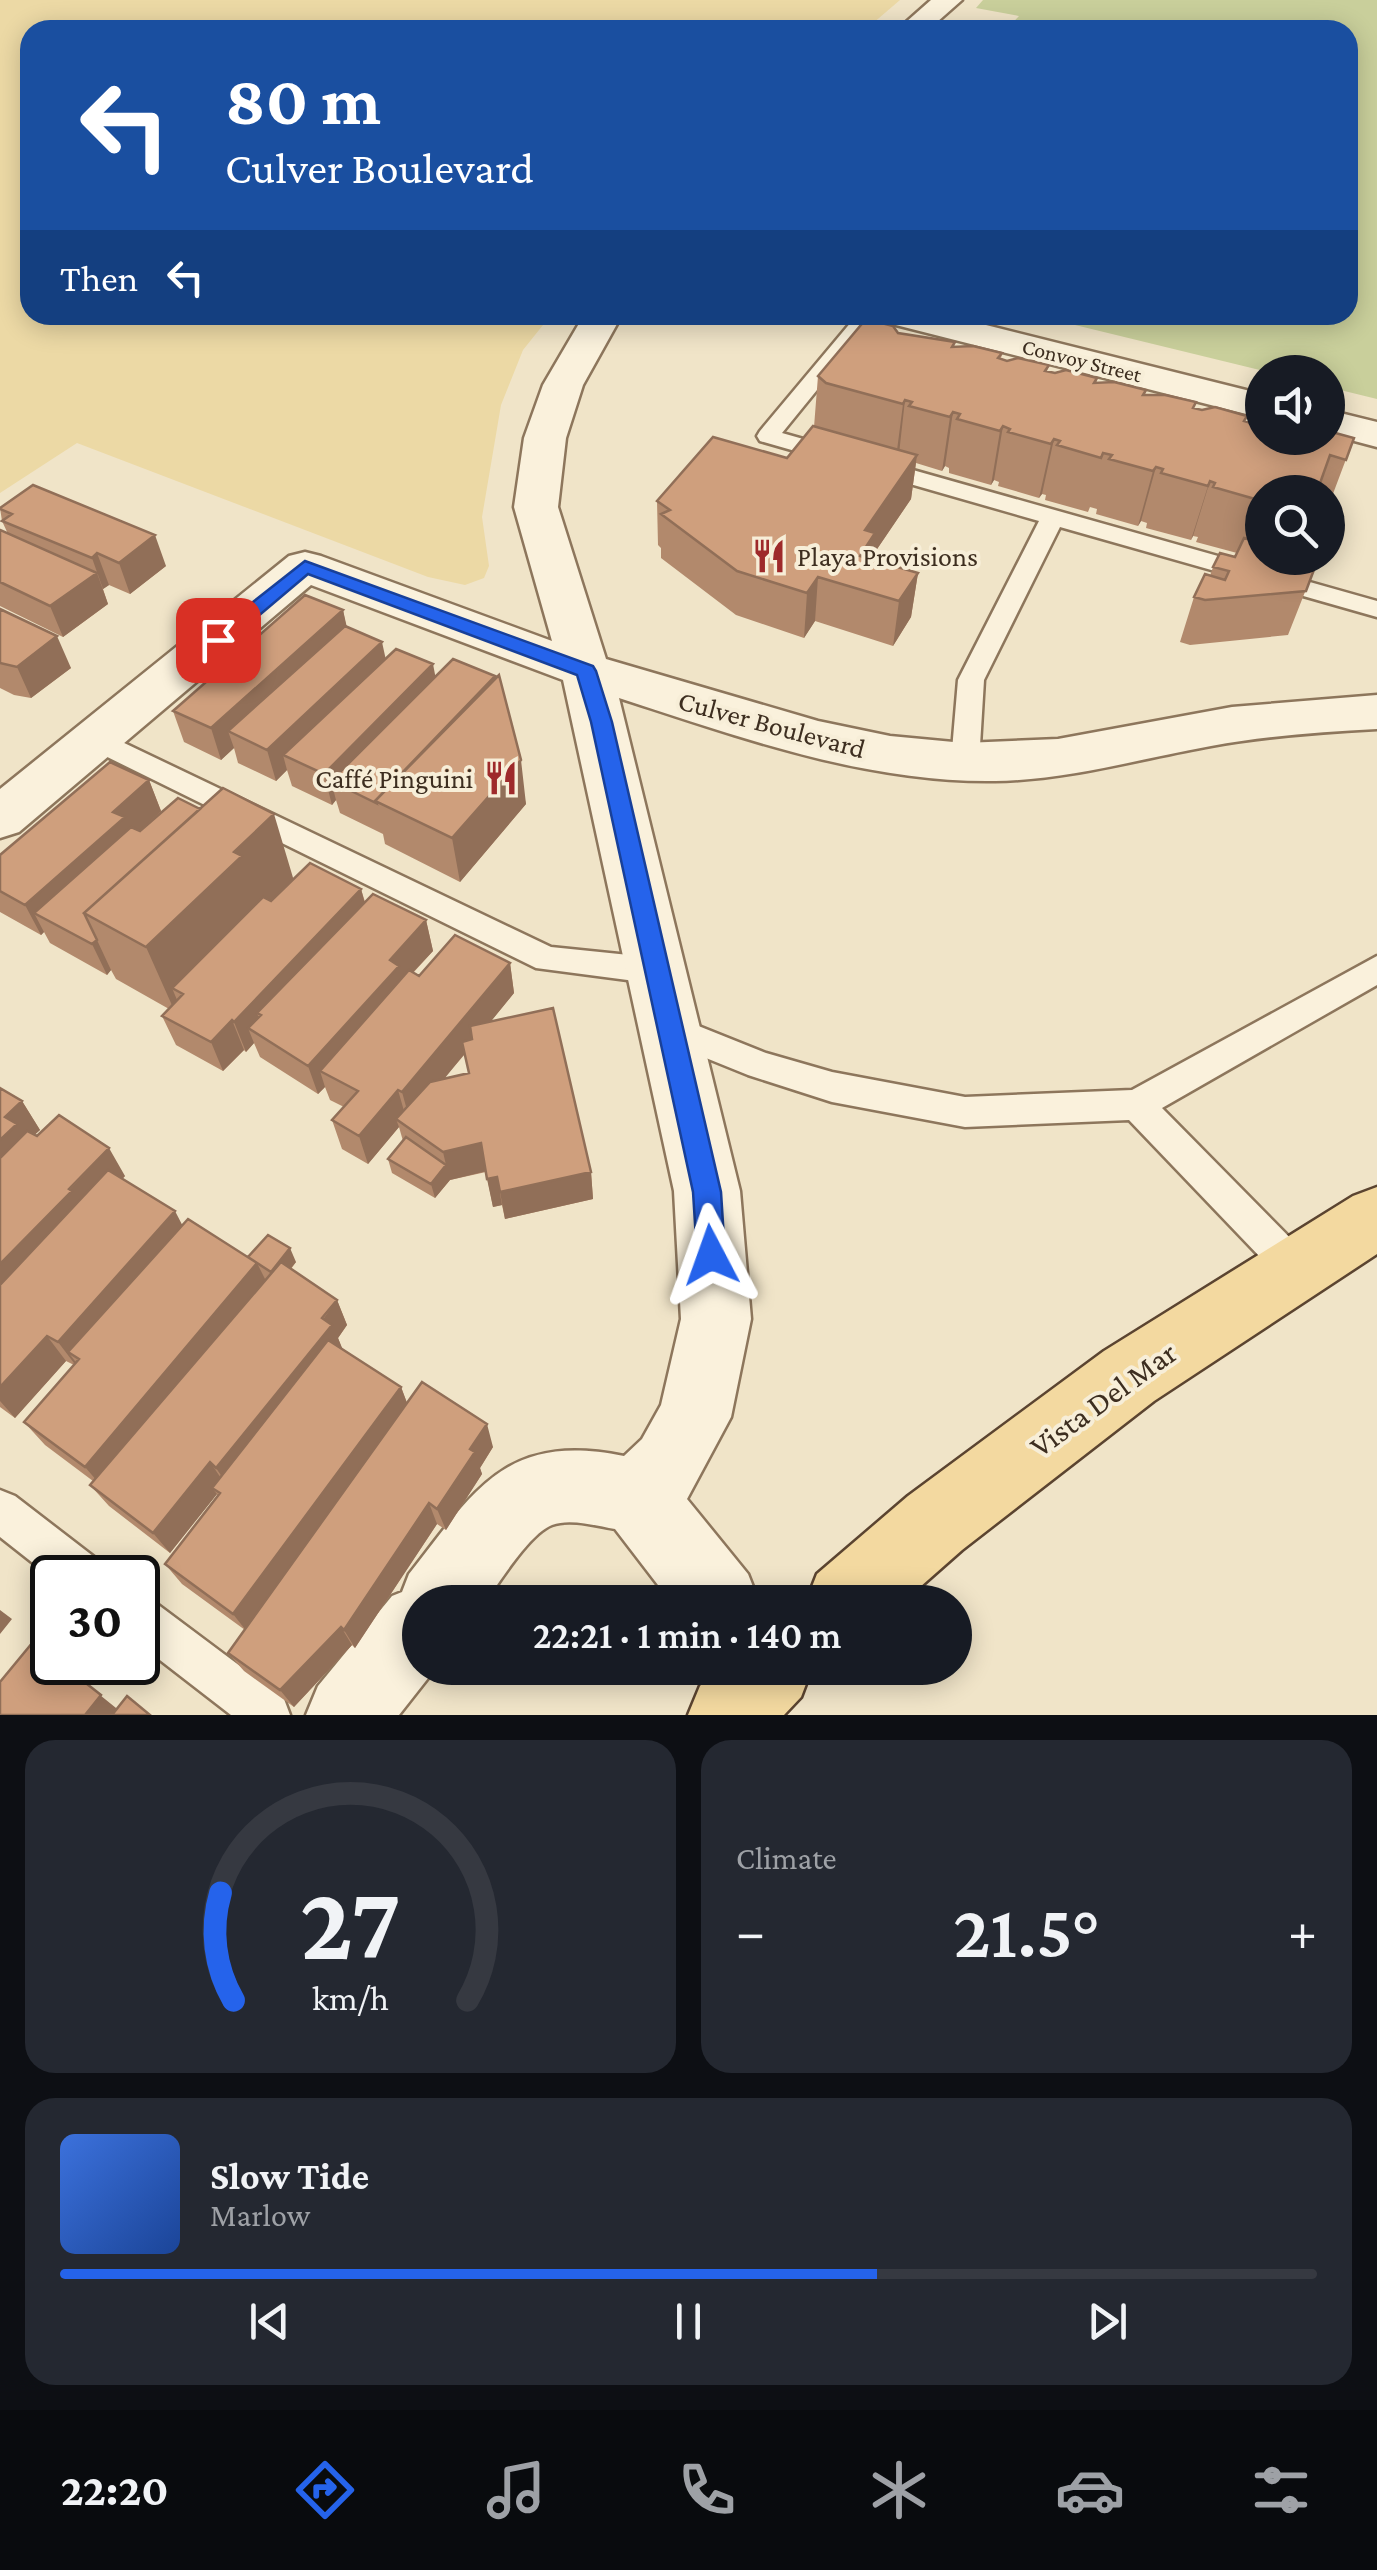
<!DOCTYPE html>
<meta charset="utf-8">
<style>
body{margin:0;font-family:"Crimson Pro",serif;background:#242831;color:#f1f3f6;height:100vh;display:flex;flex-direction:column;font-size:38px;white-space:nowrap}
*{box-sizing:border-box;margin:0}
p{font-size:32px;color:#9ea1a6}
.icon{flex:none;width:55px;height:55px;fill:none;stroke:currentColor;stroke-width:2;stroke-linecap:round;stroke-linejoin:round}
.map{position:relative;height:1715px;overflow:hidden}
.panel{display:flex;flex-direction:column;gap:25px;padding:25px;background:#0d0f14;flex:1}
.panel>*{flex:none}
.hud{position:absolute;left:20px;top:20px;width:1338px;height:305px;border-radius:30px;box-shadow:0 5px 25px #0003;background:#1a4fa0;color:#fff;overflow:hidden}
.buttons{position:absolute;left:1245px;top:355px;display:grid;gap:20px}
.buttons a{display:grid;place-items:center;width:100px;height:100px;border-radius:50%;background:#171b24;box-shadow:0 5px 25px #0003;font-size:50px}
.speed{position:absolute;left:30px;top:1555px;display:flex;gap:20px;font-size:50px;font-weight:700;text-align:center}
.speed>*{display:grid;place-content:center;width:130px;height:130px;border-radius:50%;background:#171b24;box-shadow:0 5px 25px #0003;line-height:1}
.speed .limit{border:5px solid #111;border-radius:15px;background:#fff;color:#111}
.pin{position:absolute;display:grid;place-items:center;width:85px;height:85px;color:#fff;margin:-42px;border-radius:20px;box-shadow:0 5px 15px #0006}
.me{position:absolute;width:110px;margin:-55px;rotate:356deg;stroke-linejoin:round;filter:drop-shadow(0 0 8px #0008)}
.turn{display:flex;align-items:center;gap:35px;height:210px;padding:0 40px;font-size:45px}
.turn .icon{width:130px;height:130px;stroke-width:2.5}
.turn b{display:block;font-size:70px;line-height:85px}
.then{display:flex;align-items:center;height:95px;padding:0 40px;background:#0003;gap:20px;font-size:38px}
.big{font-size:75px;font-weight:600;line-height:1.1}
.panel .widget{flex:1;display:flex;flex-direction:column;justify-content:center;gap:15px;min-width:0;padding:0 35px;border-radius:30px;background:#242831}
.panel .dial{align-items:center;gap:0}
.dial svg{height:260px;overflow:visible;fill:none;stroke:#363941;stroke-width:7;stroke-linecap:round;text-anchor:middle}
.dial text{fill:#f1f3f6;stroke:none}
.song{display:flex;align-items:center;gap:30px}
.cover{width:120px;height:120px;border-radius:15px;background:linear-gradient(135deg,hsl(220 70% 55%),hsl(220 70% 35%))}
.played{height:10px;border-radius:5px;background:linear-gradient(90deg,#2563eb 65%,#363941 65%)}
.keys{display:flex;justify-content:space-around;direction:ltr}
.heat{display:flex;justify-content:space-between;align-items:center;font-size:55px;direction:ltr}
.panel .tiles{flex:1;display:grid;gap:25px;grid-template-columns:1fr 1fr}
.widget:last-child{grid-column:span 2}
.trip{position:absolute;left:402px;top:1585px;width:570px;height:100px;border-radius:50px;background:#171b24;box-shadow:0 5px 25px #0003;font-weight:600;line-height:100px;text-align:center}
.tabs{display:flex;height:160px;justify-content:space-around;align-items:center;background:#090b0e;color:#9ea1a6}
.tabs .icon{width:70px;height:70px}
.tabs .on{color:#2563eb}
.tabs b{font-size:45px;color:#f1f3f6}
.map>svg:first-child{display:block}
.green{fill:#c9cf9b}
.sand{fill:#ecd9a5}
.lines{fill:none;stroke-linecap:round;stroke-linejoin:round}
.service-casing{stroke:#8d765c;stroke-width:5}
.minor-casing{stroke:#8d765c;stroke-width:5}
.primary-casing{stroke:#5b4430;stroke-width:5}
.service{fill:#faf1dc;fill-rule:evenodd}
.minor{fill:#faf1dc;fill-rule:evenodd}
.primary{fill:#f3d9a0;fill-rule:evenodd}
.wall{fill:#b2896c;fill-rule:evenodd}
.shaded-wall{fill:#916f58}
.building{fill:#cf9f7d;stroke:#916f58;stroke-width:2.5}
.route{fill:#2563eb;stroke:#184099;stroke-width:2.5}
.labels{text-anchor:middle;stroke-width:8;stroke-linejoin:round;paint-order:stroke}
.far-street-label{font-size:22px;fill:#3d2e20;stroke:#f7eed8}
.poi-label{font-size:28px;fill:#3d2e20;stroke:#f7eed8;text-anchor:start}
.street-label{font-size:28px;fill:#3d2e20;stroke:#f7eed8}
.near-street-label{font-size:32px;fill:#3d2e20;stroke:#f7eed8}
</style>
<div class="map">
<svg width="1377" height="1715" viewBox="0 0 1377 1715">
<rect width="100%" height="100%" fill="#f0e4c8"/>
<path class="green" d="M983,0H1377V399L1328,387V372H1268L1034,315H1348V30H1006L1019,16L976,8Z"/>
<path class="sand" d="M0,0H900L865,30H30V315H551L523,350L501,405L482,517L489,566L484,578L465,585L428,577L77,443L0,493Z"/>
<g class="lines">
<g class="service-casing">
<path id="service" d="M857,315H878L782,433L1377,601V617L1060,527L984,680L979,762L975,769H955L951,762L958,680L1039,521L760,441L757,436L760,431Z
M97,730L551,947L658,958L669,962L674,971L669,980L658,984L536,968L87,747L83,740L87,733Z
M1377,956V985L1162,1108L1309,1257L1315,1269L1309,1281L1296,1286L1283,1281L1129,1120L965,1127L832,1102L748,1075L659,1039L655,1029L659,1019L671,1015L766,1053L832,1072L965,1097L1132,1090Z
M0,1490L15,1496L102,1563L108,1578H52L0,1537Z
M138,1594L153,1601L284,1699L290,1715H231L138,1643Z"/>
</g>
<g class="minor-casing">
<path id="minor" d="M931,0H962L928,30H897Z
M584,315H622L583,385L566,438L558,507L606,659L818,721L890,736L964,743L1058,739L1232,707L1377,695V729C1321,732 1266,736 1211,746C1139,759 1068,780 995,781C866,783 739,737 619,698L740,1191L751,1319L731,1417L687,1499L748,1574L759,1602H671L615,1529C597,1526 570,1518 552,1525C529,1534 500,1582 485,1602H420V1668H436L399,1715H306L318,1686L392,1596L402,1592L409,1574C475,1490 505,1432 624,1456L642,1439L661,1405L681,1319L674,1191L563,680L311,585L19,832L0,838V789L289,556L305,552L321,556L552,641L514,507L524,438L543,385Z
M882,315H946L1262,394V418L888,323Z
M1328,410L1377,422V447L1328,434Z"/>
</g>
<g class="primary-casing">
<path id="primary" d="M1377,1187V1254L1154,1401L962,1550L903,1602H806L817,1574L908,1496L1104,1351L1353,1196Z
M717,1668H812L801,1697L784,1715H688L700,1686Z"/>
</g>
<use href="#service" class="service"/>
<use href="#minor" class="minor"/>
<use href="#primary" class="primary"/>
</g>
<path class="wall" d="M955,347L1002,353L1001,359L1007,361L1049,365L1047,371L1097,378L1096,383L1146,390L1144,395L1245,422L1262,438H1354L1328,507V492H1262V558L1318,559L1288,635L1190,645L1180,642L1194,597L1210,576L1213,567L1235,557L1237,553L1196,542L1198,537L1193,536L1191,540L1146,528L1147,523L1141,521L1138,526L1096,514L1097,509L1090,507L1088,512L1045,500L1046,495L1042,494L1039,498L998,486L999,482L994,480L991,485L949,473V468L945,466L942,471L916,463L911,499L873,555L872,559L918,573L911,617L893,646L815,621L804,638L736,615L661,558V548L658,545L657,501L787,458L814,427L818,376Z
M0,508L166,566L130,594L109,585L103,589L108,604L63,637L0,606V530L8,534L2,521Z
M0,609L71,668L31,698L14,695L0,688Z
M343,610L346,626L386,659L435,677L495,679L526,804L460,882L385,844L383,834L340,813L336,800L332,805L292,786L287,770L276,781L238,763L234,748L221,760L184,742L173,711Z
M149,780L161,811L294,879L361,889L365,902L426,920L433,951L413,973L419,976L510,963L514,993L491,1021L591,1172L593,1199L505,1219L502,1205L493,1207L486,1172L450,1180L435,1198L392,1173L388,1159L403,1141L399,1127L368,1164L342,1149L332,1120L344,1107L330,1100L325,1087L318,1094L260,1057L254,1043L246,1052L244,1050L223,1071L176,1045L162,1016L169,1009L116,979L111,970L107,975L50,943L44,932L41,935L0,912V855ZM465,1054L469,1073L444,1078Z
M0,1088L22,1101L40,1130L34,1135L125,1176L122,1179L182,1225L248,1257L296,1262L291,1269L337,1300L347,1325L338,1338L342,1349L401,1387L407,1403L493,1447L480,1468L482,1474L446,1530L437,1524L355,1648L352,1645L294,1707L244,1671L228,1653L245,1630L182,1584L165,1564L218,1496L217,1494L170,1553L109,1506L90,1485L93,1481L45,1445L24,1422L74,1365L66,1361L15,1418L0,1407Z"/>
<path class="shaded-wall" d="M905,400L899,454L896,458L903,404Z
M953,412L945,466L942,471L950,417Z
M1003,426L994,480L991,485L1000,431Z
M1054,439L1042,494L1039,498L1051,444Z
M917,455L911,499L873,555L870,577L860,556L865,530Z
M1156,467L1141,521L1138,526L1153,471Z
M1210,481L1193,536L1191,540L1208,486Z
M155,535L166,566L130,594L119,563Z
M97,553L109,585L103,589L92,558Z
M97,573L108,604L63,637L50,606Z
M918,573L911,617L893,646L899,601Z
M818,577L815,621L804,638L807,593Z
M343,610L350,641L228,731L234,748L221,760L211,728Z
M57,636L71,668L31,698L17,667Z
M382,642L389,674L283,755L287,770L276,781L267,750Z
M433,664L439,695L331,781L336,800L332,805L324,774Z
M521,760L526,804L460,882L452,838Z
M149,780L161,811L133,837L34,913L44,932L41,935L25,905L113,812Z
M274,814L294,881L183,994L172,988L180,1007L175,1012L146,947L139,944Z
M361,889L369,919L261,1015L257,1013L264,1032L248,1028L254,1043L246,1052L234,1022Z
M426,920L433,951L320,1071L325,1087L318,1094L308,1066L390,960Z
M97,940L111,970L107,975L92,944Z
M510,963L514,993L410,1121L402,1092Z
M232,1020L244,1050L223,1071L211,1042Z
M398,1090L406,1118L396,1119L399,1127L368,1164L359,1136Z
M22,1101L40,1130L28,1141L0,1187V1140L5,1117Z
M481,1143L487,1171L450,1180L435,1198L431,1184L446,1165L443,1152Z
M109,1148L125,1176L0,1311V1264Z
M591,1172L593,1199L505,1219L500,1192Z
M497,1177L502,1205L493,1207L487,1179Z
M175,1211L189,1238L79,1359L68,1352L78,1365L77,1367L58,1342Z
M290,1248L296,1262L277,1285L271,1272Z
M257,1263L270,1289L104,1489L85,1467Z
M337,1300L347,1325L338,1338L343,1350L231,1490L216,1468Z
M47,1336L66,1361L15,1418L0,1401V1387Z
M401,1387L410,1411L248,1633L233,1614Z
M487,1424L493,1447L480,1468L482,1474L446,1530L437,1509L470,1449Z
M210,1462L225,1484L212,1488L217,1494L170,1553L153,1533Z
M429,1503L437,1524L355,1648L344,1630Z
M0,1610L12,1619L0,1634Z
M341,1627L352,1645L294,1707L280,1690Z
M59,1662L121,1712L118,1715H85Z"/>
<path class="building" d="M866,319L893,326L898,333L955,342L952,347L973,346L1002,353L998,358L1007,361L1018,358L1049,365L1045,371L1055,373L1066,370L1097,378L1094,383L1114,382L1146,390L1143,395H1165L1196,402L1193,408L1202,410L1215,407L1247,416L1244,421L1254,424L1262,421V438H1328V431L1354,438L1346,460L1330,455L1319,486L1325,487L1323,492H1262V501L1213,487L1215,483L1210,481L1208,486L1161,473L1163,469L1156,467L1153,471L1109,459L1112,455L1103,453L1101,458L1057,445L1060,441L1054,439L1051,444L1008,432L1010,429L1003,426L1000,431L957,419L960,414L953,412L950,417L909,406L912,402L905,400L903,404L826,383L818,376Z
M813,426L917,455L865,530L875,533L860,556L918,573L899,601L818,577L807,593L737,571L661,514L670,510L657,501L713,437L787,458Z
M33,485L155,535L119,563L97,553L92,558L2,521L12,514L0,509V508Z
M0,530L97,573L50,606L0,582Z
M1244,538L1262,543V558L1318,559L1306,591L1205,600L1194,597L1205,574L1225,580L1229,571L1213,567L1220,553L1235,557Z
M305,595L343,610L211,728L173,711Z
M0,609L57,636L17,667L0,663Z
M345,626L382,642L267,750L228,731Z
M396,649L433,664L324,774L283,755Z
M453,659L495,676L375,801L376,803L331,781Z
M499,675L521,760L452,838L375,801Z
M110,762L149,780L113,812L125,817L25,905L0,891V855Z
M223,788L274,814L234,852L242,856L146,947L84,913Z
M178,798L200,809L84,913L97,940L92,944L34,913L131,827L140,831Z
M310,863L361,889L234,1022L232,1020L211,1042L162,1016L183,994L172,988L263,897L271,901Z
M373,894L426,920L390,960L399,966L308,1066L248,1028L261,1015L257,1013Z
M455,935L510,963L402,1092L398,1090L359,1136L332,1120L358,1091L320,1071L409,970L419,976Z
M553,1008L591,1172L500,1192L497,1177L487,1179L481,1143L443,1152L396,1119L430,1082L469,1073L462,1042L472,1039L470,1026Z
M0,1088L22,1101L5,1117L17,1124L0,1140Z
M59,1115L109,1148L69,1189L72,1191L0,1264V1158L27,1131L37,1136Z
M406,1137L446,1165L431,1184L388,1159Z
M108,1170L175,1211L58,1342L47,1336L0,1387V1285Z
M188,1219L257,1263L85,1467L24,1422L79,1359L68,1352Z
M268,1235L290,1248L271,1272L248,1257Z
M281,1262L337,1300L322,1318L332,1325L216,1468L210,1462L153,1533L90,1485Z
M328,1340L401,1387L233,1614L165,1564L220,1493L212,1488Z
M422,1382L487,1424L470,1449L475,1452L437,1509L429,1503L344,1630L341,1627L280,1690L228,1653Z
M33,1642L52,1657V1662H59L101,1695L85,1715H0V1682Z
M127,1696L150,1715H112Z"/>
<path class="route" d="M305,561L593,666L596,671L612,722L721,1192L725,1255L721,1264L711,1268L701,1264L697,1255L693,1192L591,722L577,675L308,574L225,644H211V635Z"/>
<defs>
<g id="restaurant-bare" transform="scale(2.7)"><path d="M-5-6h1v4h1v-4h1v4h1v-4h1v5L-1.5 .5V6h-2V.5L-5-1ZM5-6V6H3V1.5H1.5Q1.5-4 5-6Z" fill="#9e2a2b" stroke="#f7eed8" stroke-width="2.5" paint-order="stroke"/></g>
</defs>
<g fill-rule="evenodd">
<use href="#restaurant-bare" x="769" y="556"/>
<use href="#restaurant-bare" x="501" y="778"/>
</g>
<g class="labels">
<g class="far-street-label">
<text transform="translate(1082 360) rotate(14)" y="8">Convoy Street</text>
</g>
<g class="poi-label">
<text x="797" y="566">Playa Provisions</text>
<text x="473" y="788" text-anchor="end">Caffé Pinguini</text>
</g>
<g class="street-label">
<text transform="translate(772 724) rotate(15)" y="10">Culver Boulevard</text>
</g>
<g class="near-street-label">
<text transform="translate(1103 1399) rotate(-36)" y="11">Vista Del Mar</text>
</g>
</g>
</svg>
<div class="buttons">
<a><svg class="icon" aria-label="sound" viewBox="0 0 24 24"><path d="M4 9h4l5-4v14l-5-4H4zM17 9q2 3 0 6"/></svg></a>
<a><svg class="icon" aria-label="search" viewBox="0 0 24 24"><circle cx="10" cy="10" r="6"/><path d="M15 15l6 6"/></svg></a>
</div>
<div class="speed"><div class="limit">30</div></div>
<div class="pin" style="left:218px;top:640px;background:#d93025"><svg class="icon" aria-label="arrive" viewBox="0 0 24 24"><path d="M6 21V4h12l-3 4 3 4H6"/></svg></div>
<svg class="me" style="left:711px;top:1255px" viewBox="-20 -20 40 40"><path d="M0-17L14 15 0 8-14 15z" fill="#2563eb" stroke="#fff" stroke-width="4"/></svg>
<div class="trip">22:21 · 1 min · 140 m</div>
<div class="hud">
<div class="turn"><svg class="icon" aria-label="left" viewBox="0 0 24 24"><path d="M17 20v-9H6M10 6l-5 5 5 5"/></svg><div><b>80 m</b>Culver Boulevard</div></div>
<div class="then">Then<svg class="icon" aria-label="left" viewBox="0 0 24 24"><path d="M17 20v-9H6M10 6l-5 5 5 5"/></svg></div>
</div>
</div>
<section class="panel">
<div class="tiles">
<div class="widget dial"><svg viewBox="0 0 100 80">
<path d="M14 69A42 42 0 1 1 86 69"/>
<path d="M14 69A42 42 0 0 1 10 36" stroke="#2563eb"/>
<text x="50" y="56" font-size="32" font-weight="700">27</text>
<text x="50" y="72" font-size="11">km/h</text>
</svg></div>
<div class="widget"><p>Climate</p>
<div class="heat"><a>−</a><b class="big">21.5°</b><a>+</a></div>
</div>
<div class="widget">
<div class="song"><i class="cover"></i><div><b>Slow Tide</b><p>Marlow</p></div></div>
<div class="played"></div>
<div class="keys"><svg class="icon" aria-label="previous" viewBox="0 0 24 24"><path d="M18 5L8 12l10 7zM5 5v14"/></svg><svg class="icon" aria-label="pause" viewBox="0 0 24 24"><path d="M8 5v14M16 5v14"/></svg><svg class="icon" aria-label="next" viewBox="0 0 24 24"><path d="M6 5l10 7-10 7zM19 5v14"/></svg></div>
</div>
</div>
</section>
<nav class="tabs">
<b>22:20</b>
<svg class="icon on" aria-label="directions" viewBox="0 0 24 24"><path d="M12 3l9 9-9 9-9-9zM9 14v-3h6M13 9l2 2-2 2"/></svg>
<svg class="icon" aria-label="music" viewBox="0 0 24 24"><path d="M9 18V5l10-2v13"/><circle cx="6" cy="18" r="3"/><circle cx="16" cy="16" r="3"/></svg>
<svg class="icon" aria-label="phone" viewBox="0 0 24 24"><path d="M5 4h4l2 5-3 2q2 4 5 5l2-3 5 2v4C11 20 4 13 5 4z"/></svg>
<svg class="icon" aria-label="climate" viewBox="0 0 24 24"><path d="M12 3v18M4 7l16 10M4 17L20 7"/></svg>
<svg class="icon" aria-label="car" viewBox="0 0 24 24"><path d="M5 17H2v-5l4-1 3-4h7l3 4 3 1v5h-3M9 17h6M6 11h13"/><circle cx="7" cy="17" r="2"/><circle cx="17" cy="17" r="2"/></svg>
<svg class="icon" aria-label="filters" viewBox="0 0 24 24"><path d="M4 7h16M4 17h16"/><circle cx="9" cy="7" r="2"/><circle cx="15" cy="17" r="2"/></svg>
</nav>
